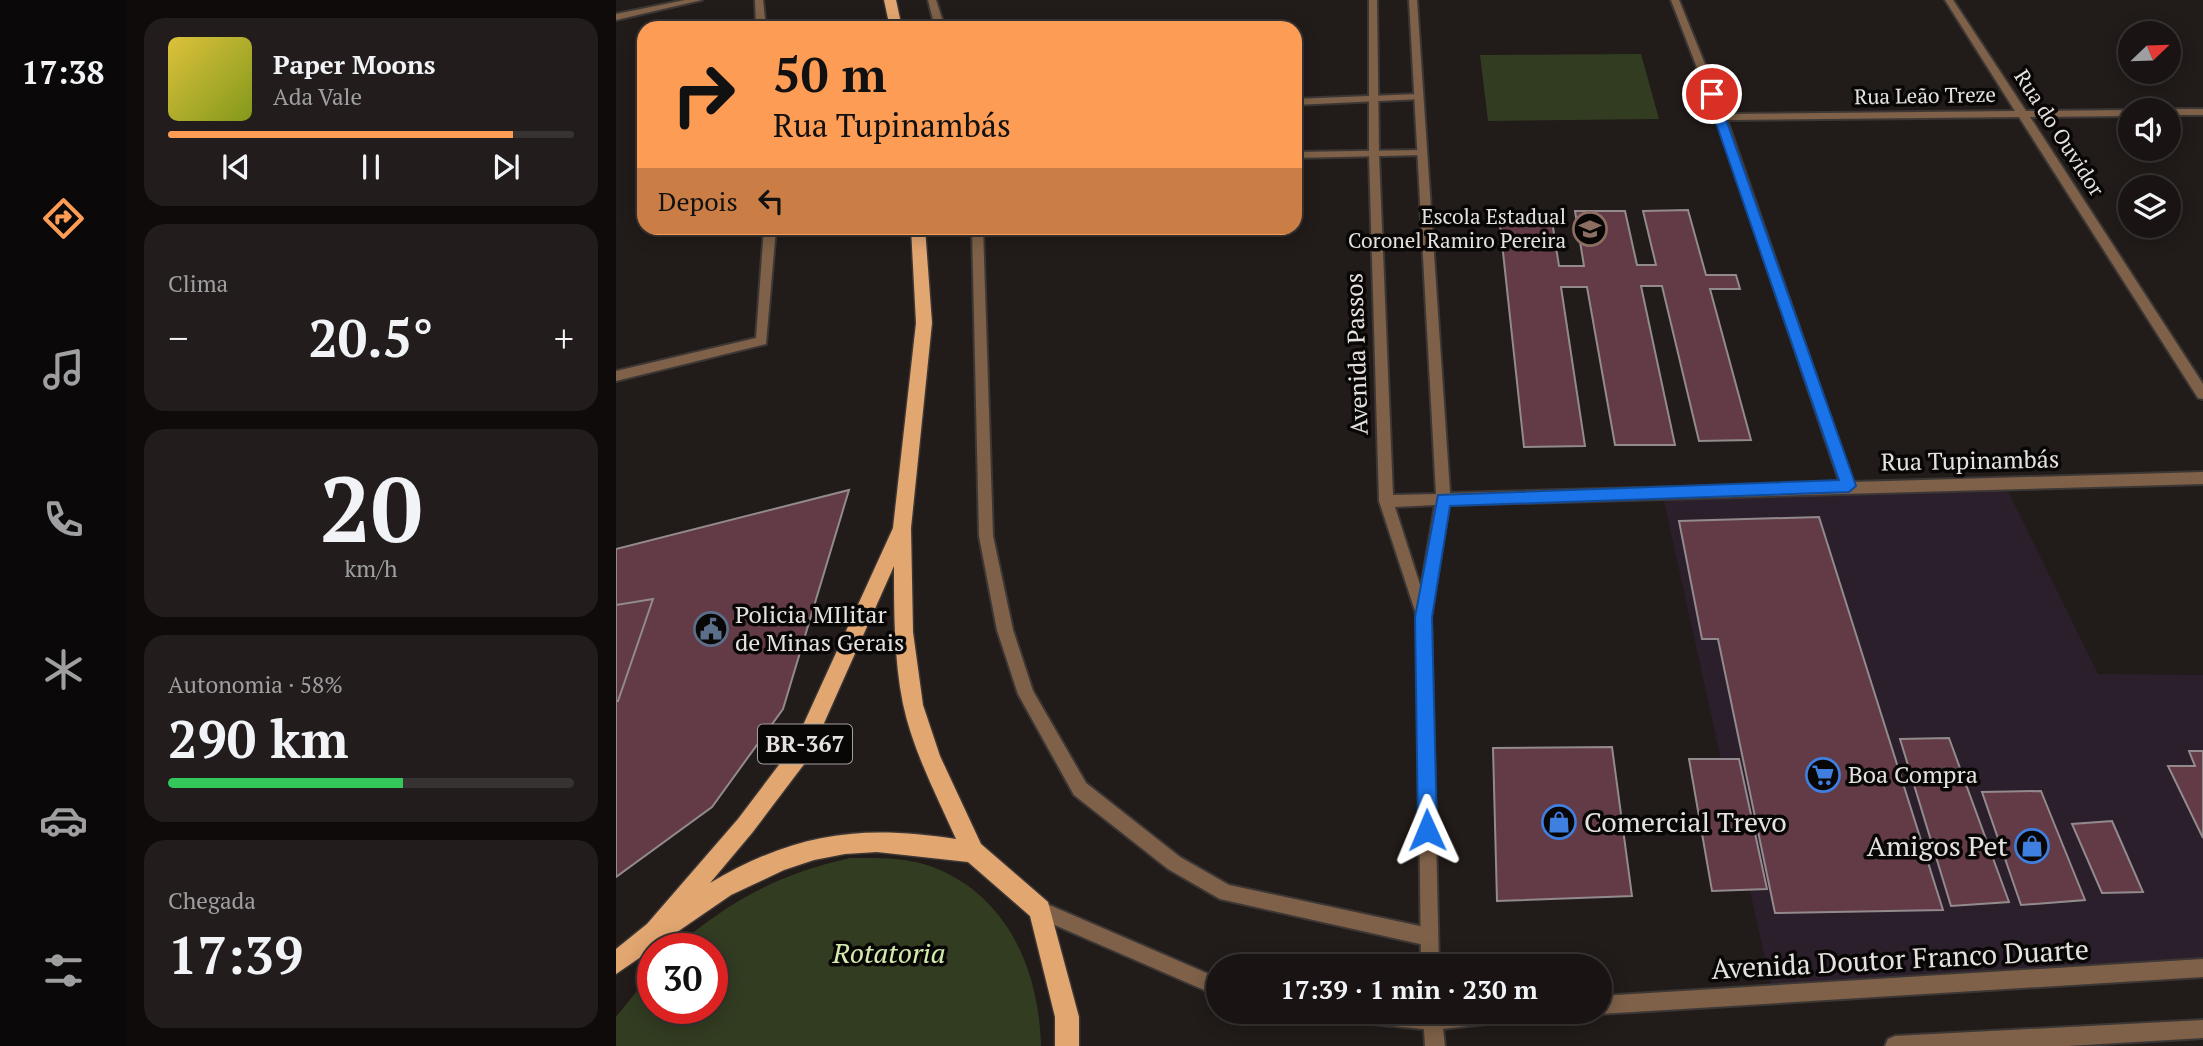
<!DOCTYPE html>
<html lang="pt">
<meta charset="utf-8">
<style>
body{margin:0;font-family:"PT Serif",serif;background:#221d1c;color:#f1f3f6;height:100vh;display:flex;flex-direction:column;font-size:26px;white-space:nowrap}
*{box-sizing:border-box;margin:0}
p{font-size:23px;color:#9f9ea0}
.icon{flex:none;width:38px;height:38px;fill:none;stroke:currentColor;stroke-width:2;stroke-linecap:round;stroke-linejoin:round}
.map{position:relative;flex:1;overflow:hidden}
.side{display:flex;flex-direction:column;gap:18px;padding:18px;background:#0e0b0a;width:490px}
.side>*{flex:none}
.top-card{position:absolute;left:21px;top:21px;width:665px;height:214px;border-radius:21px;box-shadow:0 4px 18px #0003,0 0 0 2px #373333;background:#fd9d55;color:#111;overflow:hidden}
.needle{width:46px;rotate:67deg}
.tools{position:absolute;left:1502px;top:21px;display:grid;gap:14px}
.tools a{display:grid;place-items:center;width:63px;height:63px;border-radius:50%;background:#191413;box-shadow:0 4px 18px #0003,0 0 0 2px #373333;font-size:35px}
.speed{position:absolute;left:21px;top:933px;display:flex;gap:14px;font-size:35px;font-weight:700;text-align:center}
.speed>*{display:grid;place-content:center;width:91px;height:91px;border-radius:50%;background:#191413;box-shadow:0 4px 18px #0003,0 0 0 2px #373333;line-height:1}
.speed .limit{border:10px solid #d22;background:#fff;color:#111}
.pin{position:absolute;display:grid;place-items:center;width:60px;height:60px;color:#fff;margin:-30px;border:4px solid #fff;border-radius:50%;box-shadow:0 2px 7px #0007}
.me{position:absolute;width:77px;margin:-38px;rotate:359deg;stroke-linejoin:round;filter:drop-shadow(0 0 5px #0008)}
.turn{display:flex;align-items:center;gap:24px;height:147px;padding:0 21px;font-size:32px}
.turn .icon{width:91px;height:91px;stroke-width:2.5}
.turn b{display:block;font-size:49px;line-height:60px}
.then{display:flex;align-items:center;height:66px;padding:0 21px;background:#0003;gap:14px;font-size:26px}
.big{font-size:52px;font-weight:800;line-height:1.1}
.side .widget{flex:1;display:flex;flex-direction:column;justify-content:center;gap:10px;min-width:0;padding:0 24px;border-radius:21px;background:#221d1c}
.side .dial{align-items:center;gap:0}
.dial b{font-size:91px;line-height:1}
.song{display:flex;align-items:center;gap:21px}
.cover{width:84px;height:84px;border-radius:10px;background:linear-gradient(135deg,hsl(50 70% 55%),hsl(70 70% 35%))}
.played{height:7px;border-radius:4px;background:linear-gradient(90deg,#fd9d55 85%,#373333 85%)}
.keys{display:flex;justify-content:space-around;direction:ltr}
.heat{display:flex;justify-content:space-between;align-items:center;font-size:38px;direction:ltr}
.charge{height:10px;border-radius:5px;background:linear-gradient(90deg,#34c759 58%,#373333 0)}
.trip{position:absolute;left:590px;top:954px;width:406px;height:70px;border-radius:35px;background:#191413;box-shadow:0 4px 18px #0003,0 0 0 2px #373333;font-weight:800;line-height:70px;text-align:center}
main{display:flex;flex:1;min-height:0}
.tab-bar{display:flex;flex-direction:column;width:126px;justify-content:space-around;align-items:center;background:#0a0808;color:#9f9ea0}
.tab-bar .icon{width:49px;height:49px}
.tab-bar .active{color:#fd9d55}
.tab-bar b{font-size:32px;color:#f1f3f6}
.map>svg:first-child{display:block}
.commercial{fill:#2b1f2c}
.green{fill:#323c21}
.building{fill:#623b47;stroke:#928a8c;stroke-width:2}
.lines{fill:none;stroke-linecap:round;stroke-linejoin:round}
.service-casing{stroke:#3c3735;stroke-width:4}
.pedestrian-casing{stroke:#3c3735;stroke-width:4}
.minor-casing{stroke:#3c3735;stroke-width:4}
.tertiary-casing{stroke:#3c3735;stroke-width:4}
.primary-casing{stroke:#3c3735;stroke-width:3}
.service{fill:#7e6148;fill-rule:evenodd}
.pedestrian{fill:#7e6148;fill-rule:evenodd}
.minor{fill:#7e6148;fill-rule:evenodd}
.tertiary{fill:#7e6148;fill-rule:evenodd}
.primary{fill:#e2a671;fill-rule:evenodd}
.route{fill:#1a73e8;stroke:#114b97;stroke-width:2}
.labels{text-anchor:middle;stroke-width:7;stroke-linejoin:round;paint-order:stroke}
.far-street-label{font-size:21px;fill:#e5e1e0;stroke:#090706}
.far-poi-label{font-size:21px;fill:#e5e1e0;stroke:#090706;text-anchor:end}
.shield{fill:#090706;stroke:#a3a09f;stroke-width:2}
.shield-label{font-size:23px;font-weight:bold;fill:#e5e1e0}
.street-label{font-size:24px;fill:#e5e1e0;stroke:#090706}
.poi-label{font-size:24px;fill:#e5e1e0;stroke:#090706;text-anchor:start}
.near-poi-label{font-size:28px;fill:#e5e1e0;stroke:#090706;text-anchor:start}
.near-park-label{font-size:28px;font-style:italic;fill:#d3ebac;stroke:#090706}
.near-street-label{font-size:28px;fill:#e5e1e0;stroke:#090706}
</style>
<main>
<nav class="tab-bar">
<b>17:38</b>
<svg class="icon active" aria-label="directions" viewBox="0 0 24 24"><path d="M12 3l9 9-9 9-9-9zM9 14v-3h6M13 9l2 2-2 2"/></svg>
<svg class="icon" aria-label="music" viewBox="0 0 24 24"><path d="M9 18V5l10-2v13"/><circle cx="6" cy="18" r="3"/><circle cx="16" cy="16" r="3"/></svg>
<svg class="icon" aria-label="phone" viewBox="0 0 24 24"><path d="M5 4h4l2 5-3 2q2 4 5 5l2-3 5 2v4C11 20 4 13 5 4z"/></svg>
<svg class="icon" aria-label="climate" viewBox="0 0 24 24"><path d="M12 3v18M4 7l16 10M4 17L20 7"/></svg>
<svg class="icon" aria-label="car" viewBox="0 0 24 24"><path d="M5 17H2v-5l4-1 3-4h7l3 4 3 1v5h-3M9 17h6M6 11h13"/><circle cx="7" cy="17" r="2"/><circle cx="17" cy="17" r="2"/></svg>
<svg class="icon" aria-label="filters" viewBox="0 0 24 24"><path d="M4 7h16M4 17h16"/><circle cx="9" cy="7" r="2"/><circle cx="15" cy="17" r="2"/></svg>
</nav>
<section class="side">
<div class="widget">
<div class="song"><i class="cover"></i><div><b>Paper Moons</b><p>Ada Vale</p></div></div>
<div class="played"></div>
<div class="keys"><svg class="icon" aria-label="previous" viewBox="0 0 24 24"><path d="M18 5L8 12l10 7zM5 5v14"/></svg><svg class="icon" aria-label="pause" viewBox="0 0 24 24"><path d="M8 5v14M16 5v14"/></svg><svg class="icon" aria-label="next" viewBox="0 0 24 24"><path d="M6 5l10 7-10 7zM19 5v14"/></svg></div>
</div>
<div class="widget"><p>Clima</p>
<div class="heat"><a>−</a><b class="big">20.5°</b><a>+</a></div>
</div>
<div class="widget dial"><b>20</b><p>km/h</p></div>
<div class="widget"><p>Autonomia · 58%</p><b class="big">290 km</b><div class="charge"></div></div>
<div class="widget"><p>Chegada</p><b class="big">17:39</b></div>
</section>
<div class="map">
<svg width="1587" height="1046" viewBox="0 0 1587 1046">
<rect width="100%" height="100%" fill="#211b19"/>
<path class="commercial" d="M1388,483L1482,674L1587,675V968L1157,995L1046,492Z"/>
<path class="green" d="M1025,54L1043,119L872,121L864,55Z
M234,858C261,858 288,857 314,866C391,894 423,969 425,1046H0V1017L37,971V1008H96V948H58C114,901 162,874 234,858Z"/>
<path class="building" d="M1072,210L1090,275H1120L1124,289H1094L1135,440L1083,441L1046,286H1025L1059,445H999L971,287H945L969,446L908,447L883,215L935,214L943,266H968L959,211H1009L1021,265H1040L1027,211Z
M233,490L167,709L96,807L0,877V549Z
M1203,517L1327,910L1159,913L1102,639H1086L1063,521Z
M37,599L2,701H0V605Z
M1333,738L1393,902L1335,906L1284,739Z
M996,747L1016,896L881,901L877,748Z
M1573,751H1587V838L1552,766H1579Z
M1073,759H1123L1151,889L1096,891Z
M1425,791L1469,900L1405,905L1366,792Z
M1496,821L1527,892L1486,893L1456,824Z"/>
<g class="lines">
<g class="service-casing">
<path id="service" d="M312,0H320L329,28H319Z
M802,94L807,97L805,99L679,105V99Z
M806,150L810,151V155L679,158V152Z
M356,228H367L377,536L397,630L417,691L470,783L564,857L613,885L813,928L819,931L822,937L819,943L813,946L604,899L552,869L458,795L402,694L381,630L363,536Z"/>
</g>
<g class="pedestrian-casing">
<path id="pedestrian" d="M1587,1020V1038L1451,1046H1269L1272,1039L1279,1036Z"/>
</g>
<g class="minor-casing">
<path id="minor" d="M69,0H86L0,20V14Z
M139,0H147L150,28H140Z
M753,0H761L763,155L777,495L820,494L793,0H801L834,493L1224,483L1100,117L1055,0H1063L1109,114L1399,111L1329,0H1337L1410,111L1514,110H1515L1514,116L1414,117L1587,384V399L1582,398L1403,117L1111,120L1237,482L1587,472V484L833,505L815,617L823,966H805L801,617L763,501L753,155ZM819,505L805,588L779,507Z
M1552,109H1587V115H1552V110H1548Z
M148,228H160L150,344L0,381V371L140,338Z
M807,1012H825L829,1046H809Z"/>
</g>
<g class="tertiary-casing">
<path id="tertiary" d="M424,901L602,978V996L418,916L415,910L418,904Z
M1587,959V977L984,1014L977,1012H984V996Z
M718,1012H904L902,1019L895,1021L817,1030L727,1021L720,1019Z"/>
</g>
<g class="primary-casing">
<path id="primary" d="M268,0H280L286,28H274Z
M295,228H309L316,323L295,528L297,632L307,705L324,756L365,844L432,902L463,1017V1046H439V1017L414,916L352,862L261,852L229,854L198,860L168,870L115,895L0,974V949L31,924L122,819L178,745L277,528L300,323ZM278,566C278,612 278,659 287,704C297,751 321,796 340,839C245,824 178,833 94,883L136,833L192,759Z"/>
</g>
<use href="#service" class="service"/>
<use href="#pedestrian" class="pedestrian"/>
<use href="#minor" class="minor"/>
<use href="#tertiary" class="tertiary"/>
<use href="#primary" class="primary"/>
</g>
<path class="route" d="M1096,90L1101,94L1240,486L1233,492L834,506L816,617L821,830L818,837L811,840L805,837L802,830L799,617L822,495L1223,480L1090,94Z"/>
<defs>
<g id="school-ring" transform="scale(1.75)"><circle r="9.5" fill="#090706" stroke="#8d6e63" stroke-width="1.5"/><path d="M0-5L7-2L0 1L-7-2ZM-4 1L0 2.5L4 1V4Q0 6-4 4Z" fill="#8d6e63"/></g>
<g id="civic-ring" transform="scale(1.75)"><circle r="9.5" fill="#090706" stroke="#5c6f8a" stroke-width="1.5"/><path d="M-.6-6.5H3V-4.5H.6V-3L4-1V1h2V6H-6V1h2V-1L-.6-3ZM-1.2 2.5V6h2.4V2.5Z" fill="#5c6f8a"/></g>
<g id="supermarket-ring" transform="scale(1.75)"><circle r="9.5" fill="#090706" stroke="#3f7fe0" stroke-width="1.5"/><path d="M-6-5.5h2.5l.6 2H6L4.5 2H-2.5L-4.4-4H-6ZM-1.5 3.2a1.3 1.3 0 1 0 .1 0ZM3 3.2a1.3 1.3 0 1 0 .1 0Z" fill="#3f7fe0"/></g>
<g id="shop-ring" transform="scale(1.75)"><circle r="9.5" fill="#090706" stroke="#3f7fe0" stroke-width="1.5"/><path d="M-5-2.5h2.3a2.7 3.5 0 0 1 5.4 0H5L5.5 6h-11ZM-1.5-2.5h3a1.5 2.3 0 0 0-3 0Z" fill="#3f7fe0"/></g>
</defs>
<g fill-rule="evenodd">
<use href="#school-ring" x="974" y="229"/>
<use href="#civic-ring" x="95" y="629"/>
<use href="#supermarket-ring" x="1207" y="775"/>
<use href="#shop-ring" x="943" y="822"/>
<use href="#shop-ring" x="1416" y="846"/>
</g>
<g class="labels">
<g class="far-street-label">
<text transform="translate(1309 96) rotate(-1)" y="7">Rua Leão Treze</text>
<text transform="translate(1443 133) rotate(57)" y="7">Rua do Ouvidor</text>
</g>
<g class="far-poi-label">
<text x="950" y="224">Escola Estadual<tspan x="950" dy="24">Coronel Ramiro Pereira</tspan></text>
</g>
<rect class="shield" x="142" y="724.5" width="94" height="39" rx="5"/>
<g class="shield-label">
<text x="189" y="752">BR-367</text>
</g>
<g class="street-label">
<text transform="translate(741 354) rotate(-92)" y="8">Avenida Passos</text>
<text transform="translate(1354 461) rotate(-1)" y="8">Rua Tupinambás</text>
</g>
<g class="poi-label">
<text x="119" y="623">Policia MIlitar<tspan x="119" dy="28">de Minas Gerais</tspan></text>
<text x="1232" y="783">Boa Compra</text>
</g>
<g class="near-poi-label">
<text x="968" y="832">Comercial Trevo</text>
<text x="1392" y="856" text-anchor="end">Amigos Pet</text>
</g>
<g class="near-park-label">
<text x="273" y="963">Rotatoria</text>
</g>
<g class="near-street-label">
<text transform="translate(1284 959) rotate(-3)" y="10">Avenida Doutor Franco Duarte</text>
</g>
</g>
</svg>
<div class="tools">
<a><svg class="needle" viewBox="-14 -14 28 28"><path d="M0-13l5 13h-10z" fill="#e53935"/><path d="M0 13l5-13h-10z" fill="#9f9ea0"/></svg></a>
<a><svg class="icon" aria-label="sound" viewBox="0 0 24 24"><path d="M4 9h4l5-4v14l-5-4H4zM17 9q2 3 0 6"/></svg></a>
<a><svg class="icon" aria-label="layers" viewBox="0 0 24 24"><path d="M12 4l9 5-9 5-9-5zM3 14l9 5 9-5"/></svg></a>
</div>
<div class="speed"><div class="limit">30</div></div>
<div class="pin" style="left:1096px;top:94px;background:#d93025"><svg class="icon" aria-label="arrive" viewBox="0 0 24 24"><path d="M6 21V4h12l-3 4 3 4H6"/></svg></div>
<svg class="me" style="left:811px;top:830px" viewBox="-20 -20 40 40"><path d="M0-17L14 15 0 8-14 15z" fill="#1a73e8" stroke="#fff" stroke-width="4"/></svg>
<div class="trip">17:39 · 1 min · 230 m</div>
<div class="top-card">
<div class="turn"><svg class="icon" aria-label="right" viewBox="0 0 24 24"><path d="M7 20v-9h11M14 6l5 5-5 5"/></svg><div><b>50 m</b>Rua Tupinambás</div></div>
<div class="then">Depois<svg class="icon" aria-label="left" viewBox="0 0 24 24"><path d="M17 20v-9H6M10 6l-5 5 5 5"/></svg></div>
</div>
</div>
</main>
